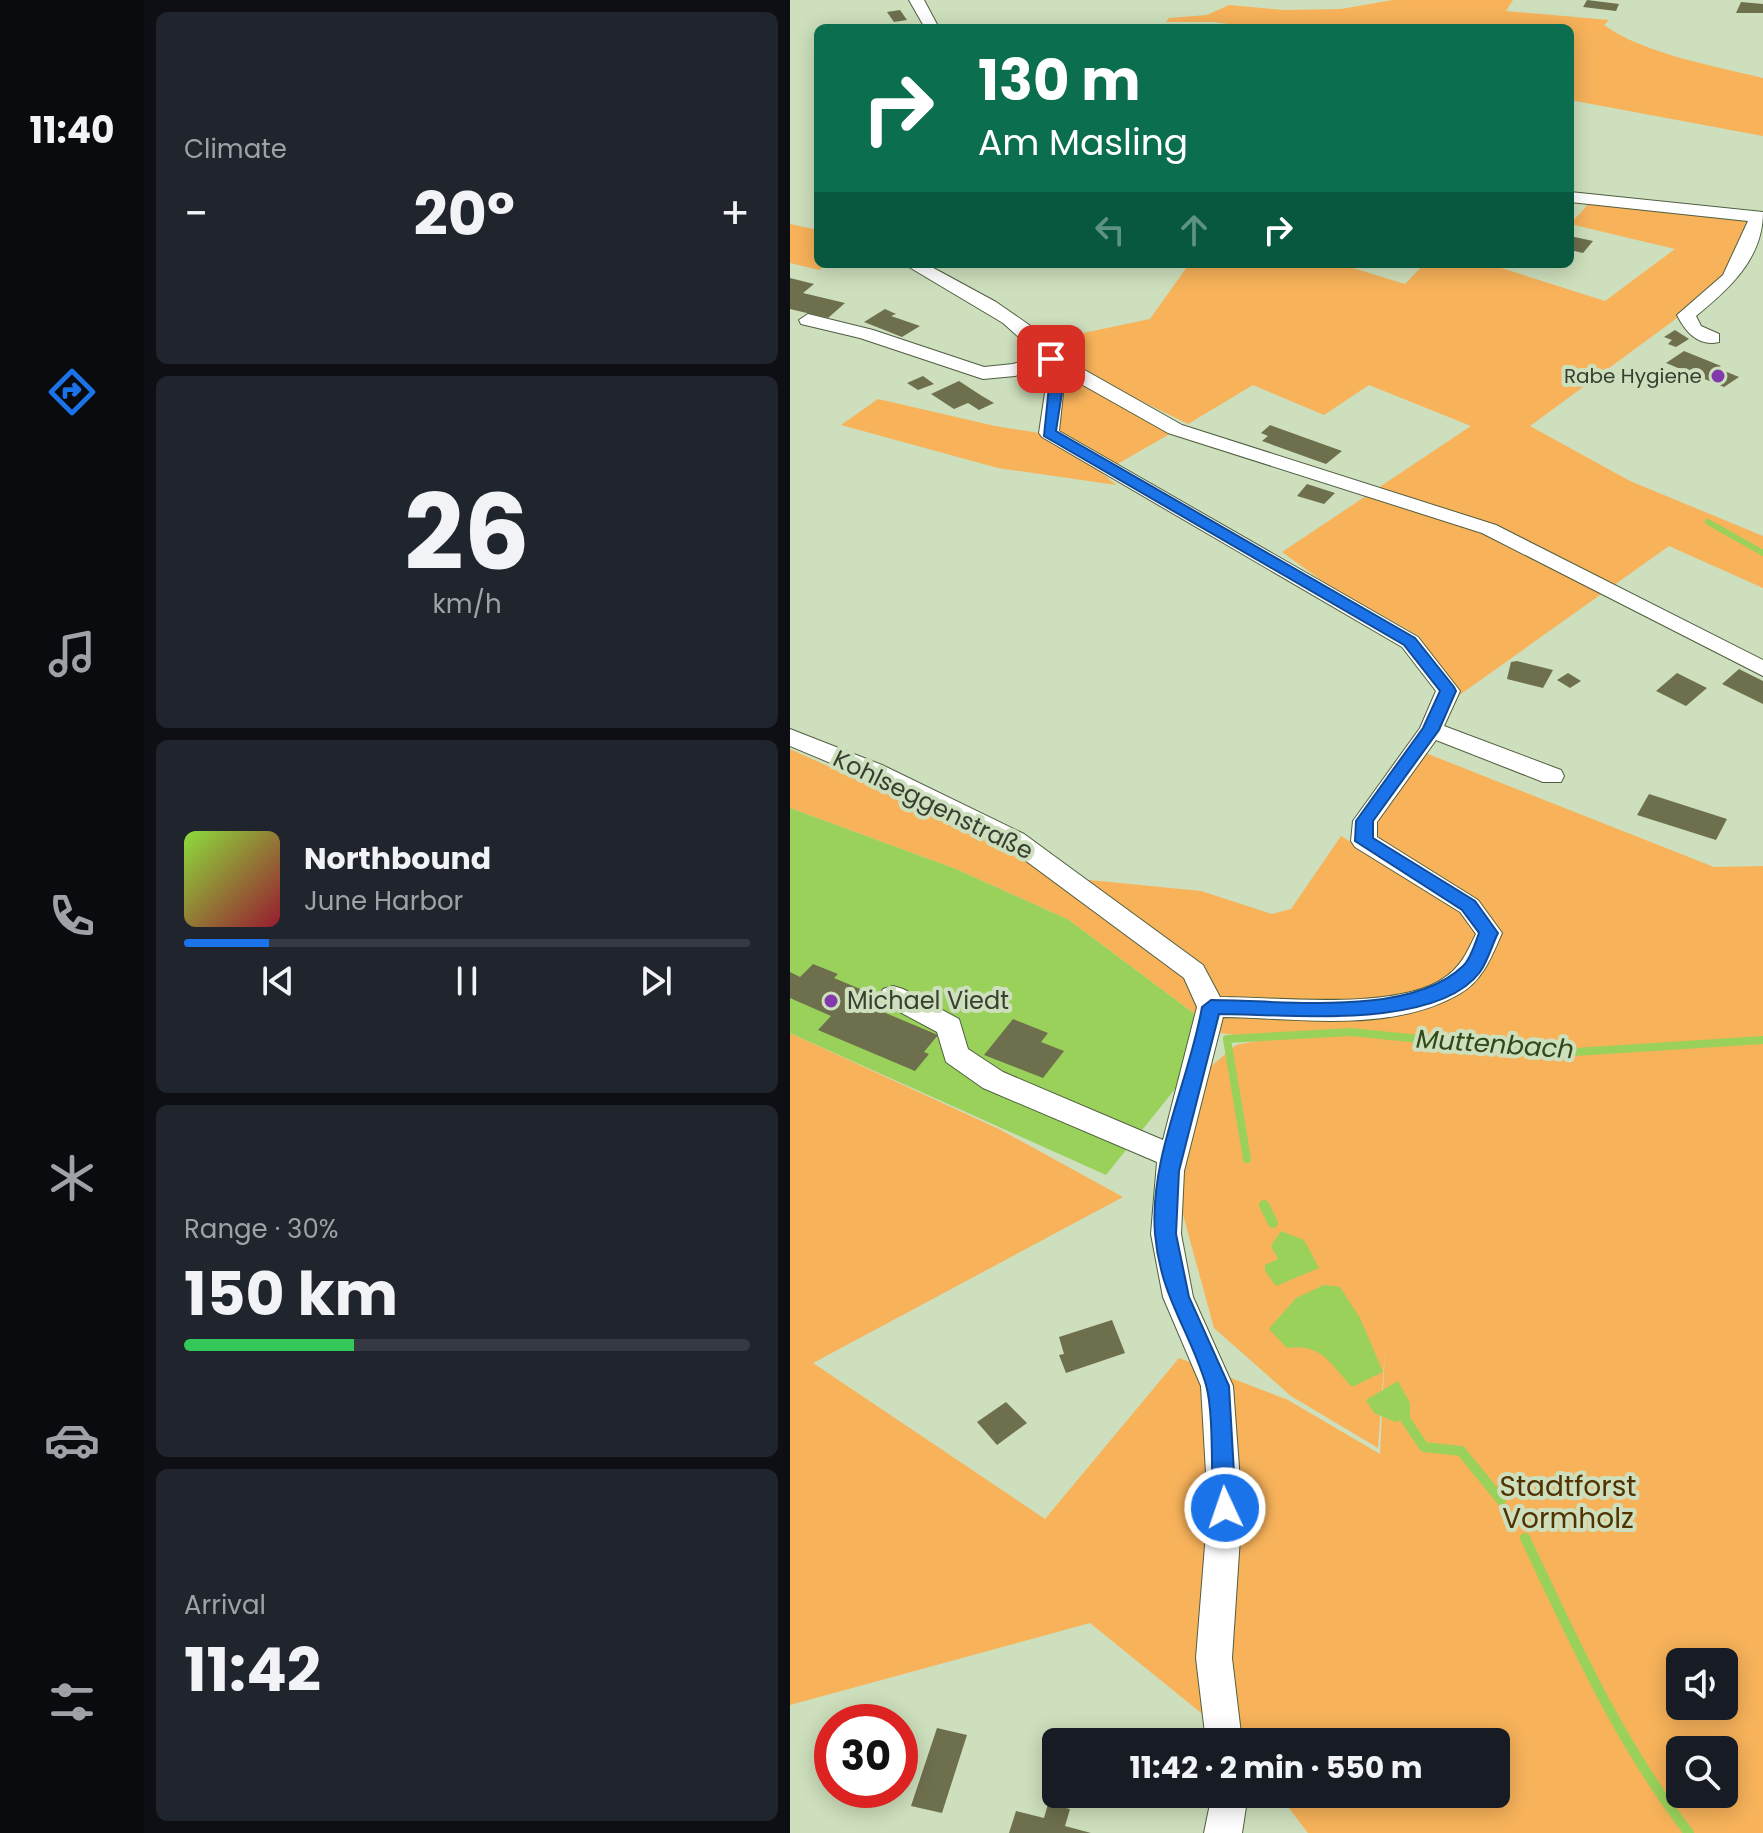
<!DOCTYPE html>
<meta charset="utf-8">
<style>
body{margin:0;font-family:Poppins,sans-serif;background:#20242c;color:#f1f3f6;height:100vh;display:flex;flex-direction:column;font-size:30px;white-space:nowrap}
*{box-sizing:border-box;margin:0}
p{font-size:26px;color:#9ea1a6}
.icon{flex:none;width:44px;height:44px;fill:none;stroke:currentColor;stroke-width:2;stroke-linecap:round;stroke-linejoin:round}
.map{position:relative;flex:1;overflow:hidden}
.panel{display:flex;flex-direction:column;gap:12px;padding:12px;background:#0d0f14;width:646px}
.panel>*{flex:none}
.guide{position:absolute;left:24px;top:24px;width:760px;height:244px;border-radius:12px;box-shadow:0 4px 20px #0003;background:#0b6e4f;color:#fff;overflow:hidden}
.buttons{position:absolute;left:876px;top:1648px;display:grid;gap:16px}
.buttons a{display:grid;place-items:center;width:72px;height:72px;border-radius:12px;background:#171b24;box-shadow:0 4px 20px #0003;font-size:40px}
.speed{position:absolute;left:24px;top:1704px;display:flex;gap:16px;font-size:40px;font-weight:700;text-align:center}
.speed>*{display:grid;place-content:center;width:104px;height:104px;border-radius:50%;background:#171b24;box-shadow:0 4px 20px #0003;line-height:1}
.speed .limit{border:12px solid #d22;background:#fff;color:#111}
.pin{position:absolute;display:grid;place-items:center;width:68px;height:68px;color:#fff;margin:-34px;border-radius:16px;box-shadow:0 4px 12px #0006}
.me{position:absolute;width:88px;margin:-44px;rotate:357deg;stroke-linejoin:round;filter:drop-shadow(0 0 6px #0008)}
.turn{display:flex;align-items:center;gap:28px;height:168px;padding:0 32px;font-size:36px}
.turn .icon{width:104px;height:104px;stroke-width:2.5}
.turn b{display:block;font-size:56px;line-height:68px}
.lanes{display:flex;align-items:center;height:76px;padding:0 32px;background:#0003;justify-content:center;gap:40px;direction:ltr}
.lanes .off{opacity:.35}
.big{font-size:60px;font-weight:700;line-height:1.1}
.panel .tile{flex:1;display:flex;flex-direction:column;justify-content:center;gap:12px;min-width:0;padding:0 28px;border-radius:12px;background:#20242c}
.panel .dial{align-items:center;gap:0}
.dial b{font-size:104px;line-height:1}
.song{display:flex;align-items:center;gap:24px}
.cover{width:96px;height:96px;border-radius:12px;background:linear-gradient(135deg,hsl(90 70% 55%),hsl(350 70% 35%))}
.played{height:8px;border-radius:4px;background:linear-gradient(90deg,#1a73e8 15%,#363941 15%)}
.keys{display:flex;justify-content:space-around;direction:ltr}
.heat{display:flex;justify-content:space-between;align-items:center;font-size:44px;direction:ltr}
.charge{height:12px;border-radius:6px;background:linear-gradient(90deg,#34c759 30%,#363941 0)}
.trip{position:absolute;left:252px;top:1728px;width:468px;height:80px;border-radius:12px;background:#171b24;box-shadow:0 4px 20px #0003;font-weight:700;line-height:80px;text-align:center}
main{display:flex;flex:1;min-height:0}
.dock{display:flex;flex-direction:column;width:144px;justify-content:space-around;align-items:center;background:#090b0e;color:#9ea1a6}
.dock .icon{width:56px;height:56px}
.dock .current{color:#1a73e8}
.dock b{font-size:36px;color:#f1f3f6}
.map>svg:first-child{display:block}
.green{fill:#f7b25a;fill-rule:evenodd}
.water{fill:#9ad15b}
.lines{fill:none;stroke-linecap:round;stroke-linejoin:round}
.stream-far2{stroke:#9ad15b;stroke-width:6}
.stream-far1{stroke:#9ad15b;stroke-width:8}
.stream{stroke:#9ad15b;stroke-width:10}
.building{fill:#6e6f4d}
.minor-casing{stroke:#4f5f40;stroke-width:2}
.minor{fill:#fff;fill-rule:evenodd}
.route{fill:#1a73e8;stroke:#114b97;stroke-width:2}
.poi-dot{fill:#8139ac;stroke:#cddfbc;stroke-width:3}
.labels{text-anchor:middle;stroke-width:8;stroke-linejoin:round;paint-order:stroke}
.far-poi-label{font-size:20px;fill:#383f31;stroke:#cddfbc;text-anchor:end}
.street-label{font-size:24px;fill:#383f31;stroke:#cddfbc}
.poi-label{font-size:24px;fill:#383f31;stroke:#cddfbc;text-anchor:start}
.water-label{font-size:26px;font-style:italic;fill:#324719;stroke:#cddfbc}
.near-park-label{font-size:28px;fill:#523200;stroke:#cddfbc}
</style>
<main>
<nav class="dock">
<b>11:40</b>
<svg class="icon current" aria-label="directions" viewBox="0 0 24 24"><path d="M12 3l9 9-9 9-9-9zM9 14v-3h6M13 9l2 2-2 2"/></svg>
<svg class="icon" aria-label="music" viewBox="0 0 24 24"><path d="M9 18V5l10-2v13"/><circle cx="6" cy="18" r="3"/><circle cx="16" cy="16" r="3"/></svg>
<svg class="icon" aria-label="phone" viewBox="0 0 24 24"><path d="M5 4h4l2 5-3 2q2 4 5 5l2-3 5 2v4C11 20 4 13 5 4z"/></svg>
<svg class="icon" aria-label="climate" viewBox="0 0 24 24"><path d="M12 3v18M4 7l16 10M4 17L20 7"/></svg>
<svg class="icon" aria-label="car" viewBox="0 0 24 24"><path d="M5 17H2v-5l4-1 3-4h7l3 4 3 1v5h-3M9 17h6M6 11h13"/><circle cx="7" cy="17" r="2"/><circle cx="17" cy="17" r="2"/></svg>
<svg class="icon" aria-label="filters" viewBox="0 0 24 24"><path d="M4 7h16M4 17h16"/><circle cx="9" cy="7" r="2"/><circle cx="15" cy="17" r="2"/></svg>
</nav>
<section class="panel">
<div class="tile"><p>Climate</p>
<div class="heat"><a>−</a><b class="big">20°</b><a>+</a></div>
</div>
<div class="tile dial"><b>26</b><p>km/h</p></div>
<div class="tile">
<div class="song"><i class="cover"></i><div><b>Northbound</b><p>June Harbor</p></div></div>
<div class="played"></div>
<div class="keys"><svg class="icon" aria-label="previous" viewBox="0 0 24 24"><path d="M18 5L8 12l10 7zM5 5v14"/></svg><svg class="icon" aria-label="pause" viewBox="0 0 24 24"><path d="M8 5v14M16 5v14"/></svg><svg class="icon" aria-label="next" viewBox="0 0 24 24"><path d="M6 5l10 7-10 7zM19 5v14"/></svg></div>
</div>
<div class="tile"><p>Range · 30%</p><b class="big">150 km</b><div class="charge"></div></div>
<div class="tile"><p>Arrival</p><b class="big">11:42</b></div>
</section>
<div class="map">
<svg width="973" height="1833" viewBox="0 0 973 1833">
<rect width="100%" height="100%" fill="#cddfbc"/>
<path class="green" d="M603,0H723L716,11L819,20L814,25C854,54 925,66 973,78V136L780,100V28H467L424,22H376L379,18L417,15L439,5L494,10L551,9Z
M801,201L953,219L961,225L936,277L883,321L740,426L840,481L973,536V588L879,546L661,701L657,678L629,636L542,588L492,552L681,426L579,385L534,415L463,385L398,424L274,363L255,341L360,319L399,264H550L615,284L634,264H699L815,301L885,249L780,224Z
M0,224L28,230V264H37L29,270L0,263Z
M272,372L383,432L312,473L326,485L208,468L51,425L88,399L205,426L262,435Z
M0,749L289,879L411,891L482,914L501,909L551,836L699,929L682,896L590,843L582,827L633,752L924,867L973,866V1833H518L488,1794H706V1742H447L300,1623L0,1705V1033L209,1129L333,1197L23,1363L255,1519L389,1358L498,1400L590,1454L595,1350L588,1448L501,1396L424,1328L392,1211L391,1172L412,1074L446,1045L477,1039L430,1033L279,920L166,869L0,808ZM890,1662H934V1706H890ZM890,1750H934V1794H890Z"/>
<path class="water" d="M0,808L166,869L279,920L430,1033L316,1175L0,1033Z
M491,1231L514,1240L529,1268L486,1286L475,1271V1265L488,1259L481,1246Z
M534,1285L550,1287L570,1318L593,1372L562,1387C540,1364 532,1343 497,1348L479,1329L506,1298Z
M608,1381L620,1403V1417L605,1422L584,1413L576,1400Z"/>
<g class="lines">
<path class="stream-far2" d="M918,522L973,553"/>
<path class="stream-far1" d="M457,1159L437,1039L561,1032L769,1053L973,1040"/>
<path class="stream" d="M474,1205L483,1223
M615,1419L634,1447L671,1451L711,1500
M735,1538C784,1641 829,1743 899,1833"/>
</g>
<path class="building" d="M797,0L829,4L826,11L793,7Z
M951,2L973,4V13H946Z
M110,10L117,20L104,22L97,12Z
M780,236L803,241L793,253L780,250Z
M0,278L24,284L13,293L55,303L38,318L0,309Z
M95,309L106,314L101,316L130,326L112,337L74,322Z
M885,330L899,339L886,347L878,344L882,340L874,337Z
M894,351L931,366L927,368L949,377L934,387L876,363Z
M133,376L144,384L128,390L117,383Z
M169,381L192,396L204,403L189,410L178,403L164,409L141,394Z
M480,425L488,428L552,451L536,464L472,441L478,436L471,433Z
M517,484L545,493L534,504L507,496Z
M727,661L763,670L753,688L717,679L721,662Z
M949,669L973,681V704L932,684Z
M778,673L791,681L780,688L767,680Z
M887,673L917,688L896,706L866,691Z
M859,794L884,802L937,819L926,840L847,815Z
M23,964L48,974L44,978L82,994L74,1004L148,1035L134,1052L139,1054L125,1071L28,1030L41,1016L0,998V972L10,977Z
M223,1019L258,1033L251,1042L274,1051L253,1078L194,1055Z
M322,1320L335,1353L276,1373L269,1355L274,1354L269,1337Z
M216,1402L237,1423L207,1445L187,1422Z
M147,1728L177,1735L152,1813L121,1806Z
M258,1804L280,1809L275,1826L301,1833H219L226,1811L254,1818Z"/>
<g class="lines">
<g class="minor-casing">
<path id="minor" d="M119,0H134L149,28H135Z
M780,192L973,212C973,259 939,289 906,316L911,326L929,334V342C908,347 895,331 887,315L933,275L958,221L780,202Z
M114,264H136L206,302L245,329L268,355L392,425L706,525L973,660V676L692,533L378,433L275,375L269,431L628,637L670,691L654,726L771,770L774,776L771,782H753L646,740L587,822V837L688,900L712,933C702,956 693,980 671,993C603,1034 508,1018 433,1017L394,1171L391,1234L403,1297L443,1386L452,1508L442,1658L452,1742H416L406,1658L418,1508L411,1386L373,1297L361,1234L367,1162L193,1088L156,1062L147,1032L93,1003L90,996L93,989L103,986L113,989L169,1019L178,1049L213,1072L373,1140L407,1007L394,978L216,846L74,777L0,746V729L92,765L234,834L413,965L430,997C487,997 607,1011 654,978C671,967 677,952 686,934L670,912L565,847L561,841L563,821L630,728L646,691L612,647L252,437L249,433L256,386L254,367L225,376L193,379L70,338L11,324L9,320L18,314L83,330L194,367L223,364L250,356L213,323Z
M422,1794H458L452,1833H414Z"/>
</g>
<use href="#minor" class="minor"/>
</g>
<path class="route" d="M261,355L268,359L273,386L266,431L625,638L664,687L666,691L649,730L583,821V838L685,901L708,933C702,945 698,961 690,972C646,1031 496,1014 429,1014L389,1171L386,1234L399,1297L439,1386L446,1508L443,1515L435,1518L426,1515L423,1508C421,1476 424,1413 416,1385C400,1331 370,1296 365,1234C359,1157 399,1082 412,1007L421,1000C492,1000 619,1018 673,966C681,959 685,943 689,933L672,910L565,841L566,821L633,728L650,691L614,645L254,436L259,386L254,359Z"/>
<g class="poi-dot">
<circle cx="928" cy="376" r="8"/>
<circle cx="41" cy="1001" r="8"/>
</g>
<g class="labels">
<g class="far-poi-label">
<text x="912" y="383">Rabe Hygiene</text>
</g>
<g class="street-label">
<text transform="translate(143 805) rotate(26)" y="8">Kohlseggenstraße</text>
</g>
<g class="poi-label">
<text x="57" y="1009">Michael Viedt</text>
</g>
<g class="water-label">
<text transform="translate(705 1044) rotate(4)" y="9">Muttenbach</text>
</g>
<g class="near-park-label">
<text x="778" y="1496">Stadtforst<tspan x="778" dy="32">Vormholz</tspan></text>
</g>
</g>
</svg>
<div class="buttons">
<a><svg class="icon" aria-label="sound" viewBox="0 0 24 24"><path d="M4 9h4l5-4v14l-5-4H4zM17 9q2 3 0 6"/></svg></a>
<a><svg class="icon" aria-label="search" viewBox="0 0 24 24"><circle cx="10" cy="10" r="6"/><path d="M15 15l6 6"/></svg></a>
</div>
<div class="speed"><div class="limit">30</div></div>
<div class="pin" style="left:261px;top:359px;background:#d93025"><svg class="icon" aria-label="arrive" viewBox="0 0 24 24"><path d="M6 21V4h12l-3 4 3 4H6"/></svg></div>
<svg class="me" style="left:435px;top:1508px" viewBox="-20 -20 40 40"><circle r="17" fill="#1a73e8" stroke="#fff" stroke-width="3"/><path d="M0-11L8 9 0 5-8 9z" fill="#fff"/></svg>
<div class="trip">11:42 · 2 min · 550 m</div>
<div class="guide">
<div class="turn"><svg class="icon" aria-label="right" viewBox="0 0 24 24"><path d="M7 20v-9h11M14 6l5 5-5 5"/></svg><div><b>130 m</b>Am Masling</div></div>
<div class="lanes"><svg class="icon off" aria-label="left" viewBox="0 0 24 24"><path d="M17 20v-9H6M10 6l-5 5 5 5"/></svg><svg class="icon off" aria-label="ahead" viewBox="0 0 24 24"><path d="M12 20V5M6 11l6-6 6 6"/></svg><svg class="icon" aria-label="right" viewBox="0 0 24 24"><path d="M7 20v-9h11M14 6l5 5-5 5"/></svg></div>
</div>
</div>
</main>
